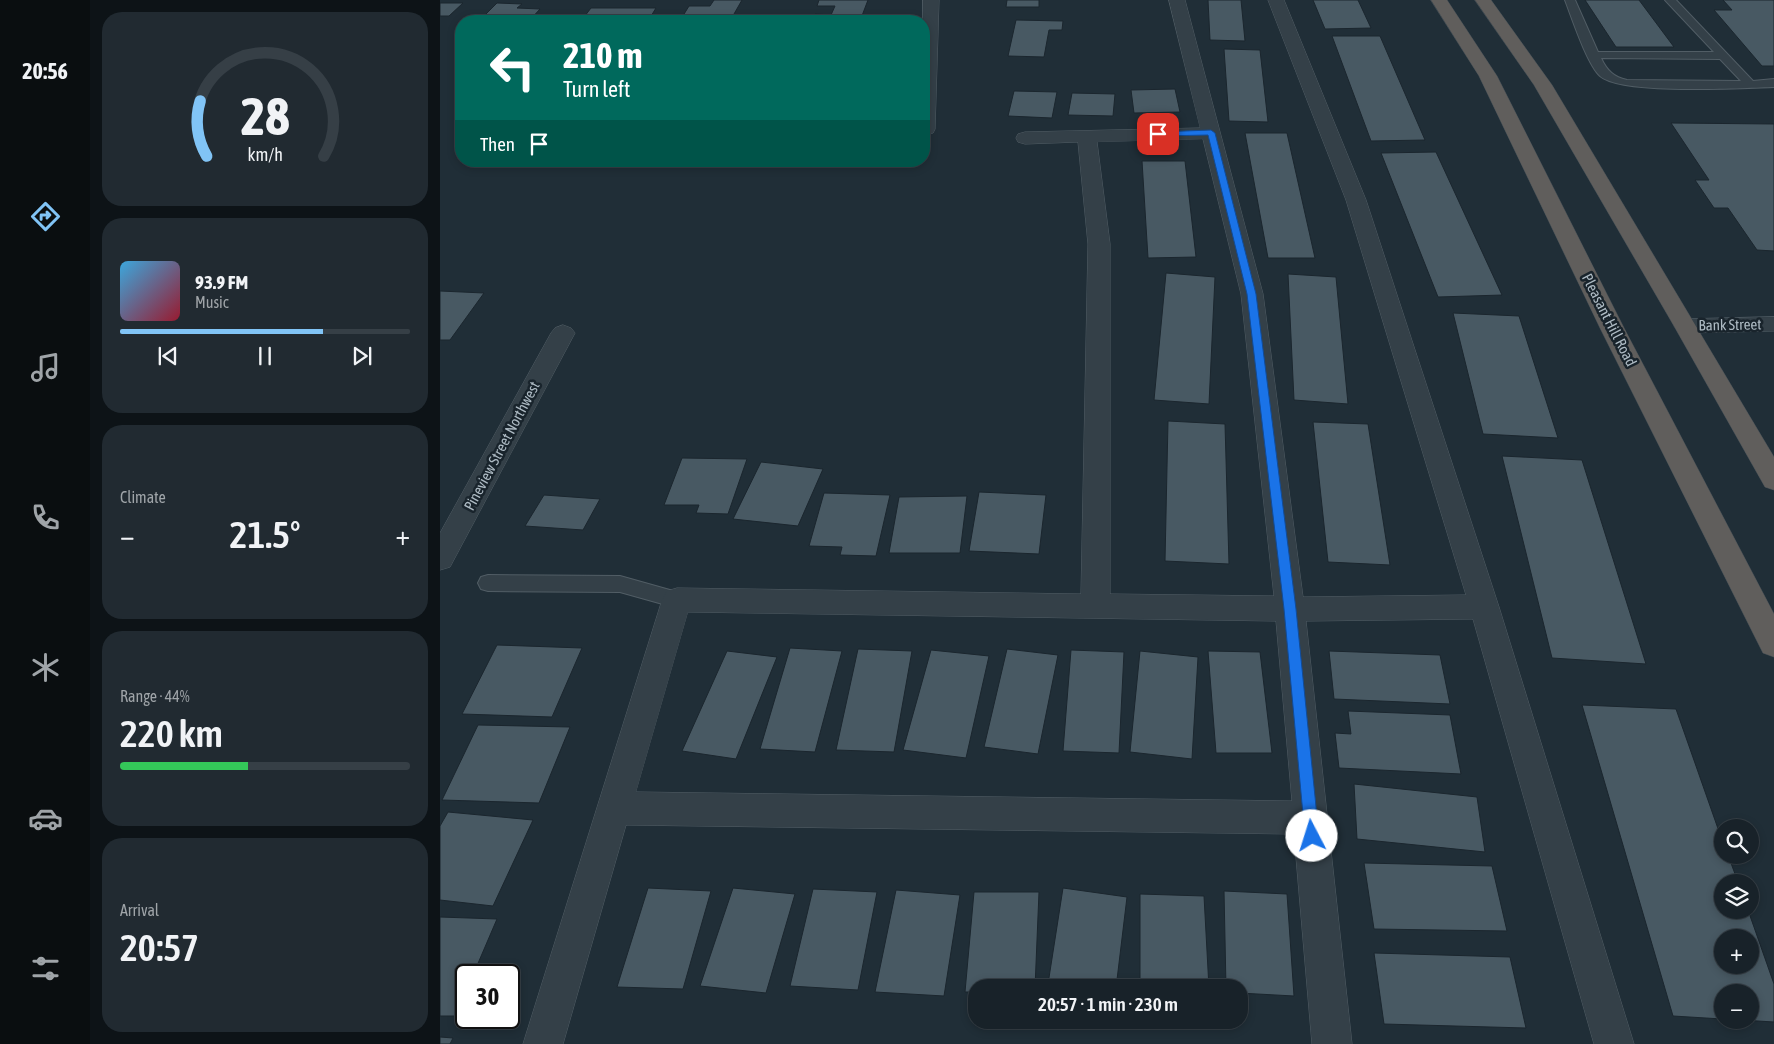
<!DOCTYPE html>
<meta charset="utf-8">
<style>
body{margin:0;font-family:"Asap Condensed",sans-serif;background:#212a31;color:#f1f3f6;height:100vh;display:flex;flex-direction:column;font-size:19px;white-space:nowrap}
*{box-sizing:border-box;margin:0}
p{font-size:16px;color:#9fa4a8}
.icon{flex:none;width:28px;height:28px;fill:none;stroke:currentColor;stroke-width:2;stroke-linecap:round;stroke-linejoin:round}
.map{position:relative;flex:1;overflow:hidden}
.side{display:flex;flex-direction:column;gap:12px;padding:12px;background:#0d1317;width:350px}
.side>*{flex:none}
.hud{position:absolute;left:15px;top:15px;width:475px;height:152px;border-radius:20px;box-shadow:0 2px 8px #0003,0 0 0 1px #363f46;background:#00695c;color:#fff;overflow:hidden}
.controls{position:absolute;left:1274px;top:819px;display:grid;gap:10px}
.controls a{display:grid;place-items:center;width:45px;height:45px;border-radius:50%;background:#182229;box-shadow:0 2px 8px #0003,0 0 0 1px #363f46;font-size:25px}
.speed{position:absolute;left:15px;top:964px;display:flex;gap:10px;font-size:25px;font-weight:700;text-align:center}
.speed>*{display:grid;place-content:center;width:65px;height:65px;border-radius:50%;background:#182229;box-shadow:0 2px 8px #0003,0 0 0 1px #363f46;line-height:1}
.speed .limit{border:2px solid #111;border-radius:8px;background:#fff;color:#111}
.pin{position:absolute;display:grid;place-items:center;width:42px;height:42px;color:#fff;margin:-21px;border-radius:10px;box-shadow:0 2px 8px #0006}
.me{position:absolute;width:55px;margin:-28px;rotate:355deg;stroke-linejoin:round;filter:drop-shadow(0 0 4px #0008)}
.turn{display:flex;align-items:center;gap:18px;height:105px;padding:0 25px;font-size:22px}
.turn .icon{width:65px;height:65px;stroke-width:2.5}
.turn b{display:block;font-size:35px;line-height:42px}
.then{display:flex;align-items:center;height:48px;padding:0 25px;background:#0003;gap:10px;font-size:19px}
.big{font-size:38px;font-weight:600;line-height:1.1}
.side .tile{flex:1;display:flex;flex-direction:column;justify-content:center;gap:8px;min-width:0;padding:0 18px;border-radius:20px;background:#212a31}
.side .dial{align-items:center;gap:0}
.dial svg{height:130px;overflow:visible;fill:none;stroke:#363f46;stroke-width:7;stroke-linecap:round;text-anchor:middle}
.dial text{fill:#f1f3f6;stroke:none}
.song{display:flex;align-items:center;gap:15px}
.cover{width:60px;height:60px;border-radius:8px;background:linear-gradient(135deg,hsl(200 70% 55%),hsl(350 70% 35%))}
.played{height:5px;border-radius:2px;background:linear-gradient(90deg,#81c4f6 70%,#363f46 70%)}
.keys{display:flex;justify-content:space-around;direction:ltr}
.heat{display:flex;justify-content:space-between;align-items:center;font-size:28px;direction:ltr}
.charge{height:8px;border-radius:4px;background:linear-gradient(90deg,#34c759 44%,#363f46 0)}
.trip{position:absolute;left:528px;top:979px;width:280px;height:50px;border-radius:20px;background:#182229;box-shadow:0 2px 8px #0003,0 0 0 1px #363f46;font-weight:600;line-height:50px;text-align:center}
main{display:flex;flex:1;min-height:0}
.tab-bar{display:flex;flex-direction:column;width:90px;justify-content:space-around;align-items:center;background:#0a0e10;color:#9fa4a8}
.tab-bar .icon{width:35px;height:35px}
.tab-bar .current{color:#81c4f6}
.tab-bar b{font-size:22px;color:#f1f3f6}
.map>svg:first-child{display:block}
.building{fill:#485963;stroke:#1b262e;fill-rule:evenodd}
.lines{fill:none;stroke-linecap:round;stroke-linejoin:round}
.service-casing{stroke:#515d65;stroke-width:2}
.minor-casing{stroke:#515d65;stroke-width:1}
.trunk-casing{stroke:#3e4a52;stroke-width:1}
.service{fill:#344048;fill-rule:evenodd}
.minor{fill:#344048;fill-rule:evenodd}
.trunk{fill:#605e5c;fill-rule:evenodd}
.route{fill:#1a73e8;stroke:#114b97}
.labels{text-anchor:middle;stroke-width:5;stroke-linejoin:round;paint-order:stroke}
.street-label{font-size:15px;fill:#aebbc4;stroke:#19242c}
</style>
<main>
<nav class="tab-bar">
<b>20:56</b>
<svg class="icon current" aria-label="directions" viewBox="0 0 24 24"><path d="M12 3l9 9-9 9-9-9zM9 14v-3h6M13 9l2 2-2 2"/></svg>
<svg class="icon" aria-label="music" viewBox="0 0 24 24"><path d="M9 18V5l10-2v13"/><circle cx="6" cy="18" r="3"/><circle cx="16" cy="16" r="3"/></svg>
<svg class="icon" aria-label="phone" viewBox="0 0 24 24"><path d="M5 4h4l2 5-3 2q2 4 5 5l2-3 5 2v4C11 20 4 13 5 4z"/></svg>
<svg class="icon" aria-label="climate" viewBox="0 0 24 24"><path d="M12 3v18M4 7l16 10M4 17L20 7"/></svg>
<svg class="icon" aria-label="car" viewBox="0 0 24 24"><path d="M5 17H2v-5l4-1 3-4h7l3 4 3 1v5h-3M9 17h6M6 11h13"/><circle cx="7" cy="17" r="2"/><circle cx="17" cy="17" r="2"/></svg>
<svg class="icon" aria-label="filters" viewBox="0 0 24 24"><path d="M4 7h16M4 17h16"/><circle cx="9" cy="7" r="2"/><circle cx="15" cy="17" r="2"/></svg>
</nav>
<section class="side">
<div class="tile dial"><svg viewBox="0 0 100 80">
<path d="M14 69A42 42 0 1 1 86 69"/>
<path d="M14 69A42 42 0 0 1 10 35" stroke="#81c4f6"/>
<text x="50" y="56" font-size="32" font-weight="700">28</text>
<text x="50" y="72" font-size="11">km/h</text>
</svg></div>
<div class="tile">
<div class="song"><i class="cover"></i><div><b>93.9 FM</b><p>Music</p></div></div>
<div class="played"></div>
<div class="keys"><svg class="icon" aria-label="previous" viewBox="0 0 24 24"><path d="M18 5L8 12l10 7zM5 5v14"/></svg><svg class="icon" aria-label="pause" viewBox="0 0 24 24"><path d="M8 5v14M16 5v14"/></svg><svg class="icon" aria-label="next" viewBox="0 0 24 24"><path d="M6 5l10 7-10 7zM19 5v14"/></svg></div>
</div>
<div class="tile"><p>Climate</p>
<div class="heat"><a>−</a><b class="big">21.5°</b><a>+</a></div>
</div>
<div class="tile"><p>Range · 44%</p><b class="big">220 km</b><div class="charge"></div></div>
<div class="tile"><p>Arrival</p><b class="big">20:57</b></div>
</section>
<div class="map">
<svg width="1334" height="1044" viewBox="0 0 1334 1044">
<rect width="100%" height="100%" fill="#202e37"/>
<path class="building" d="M274,0H302L290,21H255L257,19H241L249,6H270Z
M379,0H428L420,21H372L375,14L391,15L395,6H377Z
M567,0H599V7H566Z
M768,0H801L805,41L770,40Z
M873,0H918L931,28L885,29Z
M1145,0H1199L1234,47H1176Z
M1283,0H1334V66H1322L1274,10H1292Z
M0,3H23L9,16H0Z
M57,3L82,4L77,8L100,9L89,21H39Z
M151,8H216L208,21H141Z
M576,20L623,21L622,30H609L604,57L568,56Z
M892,36H940L985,140L931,141Z
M784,49L820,50L828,122L789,121Z
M735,89L740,112L694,113L691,90Z
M574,91L617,92L612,118L568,116Z
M632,93L675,94L673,116L628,115Z
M1231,123L1334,124V251L1317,250L1288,208H1274L1255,180H1269Z
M805,133H847L875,258H828Z
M996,152L1062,295L998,297L941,153Z
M702,161H745L756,257L708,258Z
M726,273L775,277L769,404L714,400Z
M848,274L896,277L908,404L854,400Z
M0,291L44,293L10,340H0Z
M1013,313L1079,316L1118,438L1043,434Z
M728,421L785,424L789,564L725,561Z
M873,422L928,424L950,565L888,562Z
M1062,456L1142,460L1206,664L1112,658Z
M242,458L307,459L288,514L256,513L259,505H224Z
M321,462L383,469L358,526L293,519Z
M539,492L606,495L599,554L529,551Z
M384,493L450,495L436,556L400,555L402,547L369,546Z
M104,495L160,499L143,530L85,526Z
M527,496L520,553H449L459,497Z
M57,645L142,648L112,717L22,714Z
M350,648L402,651L375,752L320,749Z
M418,649L472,651L454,752L396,750Z
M567,649L618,655L598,754L544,747Z
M491,650L549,656L526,758L463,750Z
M631,650L684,652L679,753L623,751Z
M287,651L337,657L296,759L242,751Z
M700,651L758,657L752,759L690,752Z
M768,651L820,652L832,753H776Z
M889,651L1000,655L1010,704L894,699Z
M1142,705L1236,709L1282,840V855H1288L1298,882H1282V910H1308L1334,984V1022L1301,1020H1310V992H1282V1019L1233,1016ZM1282,938H1310V965H1282Z
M908,711L1010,715L1021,774L899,768L895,733L911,734Z
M38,725L130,727L99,803L2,800Z
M914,784L1037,797L1045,852L917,839Z
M8,812L93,820L53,906L0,900V826Z
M924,863L1052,866L1067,931L934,929Z
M208,888L271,891L243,989L177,987Z
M293,888L355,894L326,993L260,986Z
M623,888L687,897L676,988H627L608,984Z
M373,889L437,892L418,990L350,986Z
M456,890L520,895L504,996L435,992Z
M784,891L847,894L854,996L799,993V988H786Z
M534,892H599L595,988H536V992H525Z
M700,894L764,896L769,988H700Z
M0,917L57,919L33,975H26V991L16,1016H0Z
M934,953L1070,957L1086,1028L944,1024Z
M0,1037L13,1038L10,1044H0Z"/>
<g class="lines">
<g class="service-casing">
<path id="service" d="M1125,0H1135L1158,52H1274L1225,0H1236L1313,81L1334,79V87C1302,88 1181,95 1160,76C1147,64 1132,18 1125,0ZM1161,58L1280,59L1301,81L1187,80C1174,77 1167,71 1161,58Z
M48,575L180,576L244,594L247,600L244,606L237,608L180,592L48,591L41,589L38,583L41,577Z"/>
</g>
<g class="minor-casing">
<path id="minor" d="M483,0H499L495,129L493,133L484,134Z
M729,0H745L823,294L863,597L1026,595L906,200L828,0H844L926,200L1059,607L1194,1044H1154L1033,619L866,621L912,1044H872L854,834L186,825L123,1044H83L222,600L227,591L237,588L641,594L648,244L638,142L585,144L578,142L576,138L578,134L585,132L760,128ZM763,139L801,294L834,596L670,594V244L657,142ZM248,612L836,621L852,801L196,792Z
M1334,317V331L1246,333L1238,331L1234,326L1238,321L1246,319Z
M123,325L131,328L135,333L10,567L0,570V533L111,333L115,328Z"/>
</g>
<g class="trunk-casing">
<path id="trunk" d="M991,0H1007L1057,76L1184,328L1334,614V657L1323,653L1160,328L1039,76Z
M1035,0H1051L1112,85L1334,457V490L1325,487L1234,326L1094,85Z"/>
</g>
<use href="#service" class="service"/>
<use href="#minor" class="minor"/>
<use href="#trunk" class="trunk"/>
</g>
<path class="route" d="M771,130L775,133L816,294L856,609L879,836L877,841L872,843L867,841L865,836L844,609L807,294L768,135L718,136L714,134L718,132Z"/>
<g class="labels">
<g class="street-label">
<text transform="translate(1169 320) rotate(63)" y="5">Pleasant Hill Road</text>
<text transform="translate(1290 325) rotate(-1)" y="5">Bank Street</text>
<text transform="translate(62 446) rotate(-62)" y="5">Pineview Street Northwest</text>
</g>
</g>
</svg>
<div class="controls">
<a><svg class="icon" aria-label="search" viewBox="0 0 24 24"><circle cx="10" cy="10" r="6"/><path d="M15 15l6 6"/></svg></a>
<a><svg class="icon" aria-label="layers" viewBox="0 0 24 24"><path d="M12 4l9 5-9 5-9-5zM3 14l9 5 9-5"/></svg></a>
<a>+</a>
<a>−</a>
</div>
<div class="speed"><div class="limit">30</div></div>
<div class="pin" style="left:718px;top:134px;background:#d93025"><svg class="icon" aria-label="arrive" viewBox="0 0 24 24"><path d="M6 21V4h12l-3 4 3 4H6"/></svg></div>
<svg class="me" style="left:872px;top:836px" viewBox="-20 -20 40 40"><circle r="19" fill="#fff"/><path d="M0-13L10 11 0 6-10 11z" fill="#1a73e8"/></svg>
<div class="trip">20:57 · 1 min · 230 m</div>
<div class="hud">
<div class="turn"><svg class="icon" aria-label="left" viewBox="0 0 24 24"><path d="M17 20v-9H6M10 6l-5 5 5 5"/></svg><div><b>210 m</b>Turn left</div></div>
<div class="then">Then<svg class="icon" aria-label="arrive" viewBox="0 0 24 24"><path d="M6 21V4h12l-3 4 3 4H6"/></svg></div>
</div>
</div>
</main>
